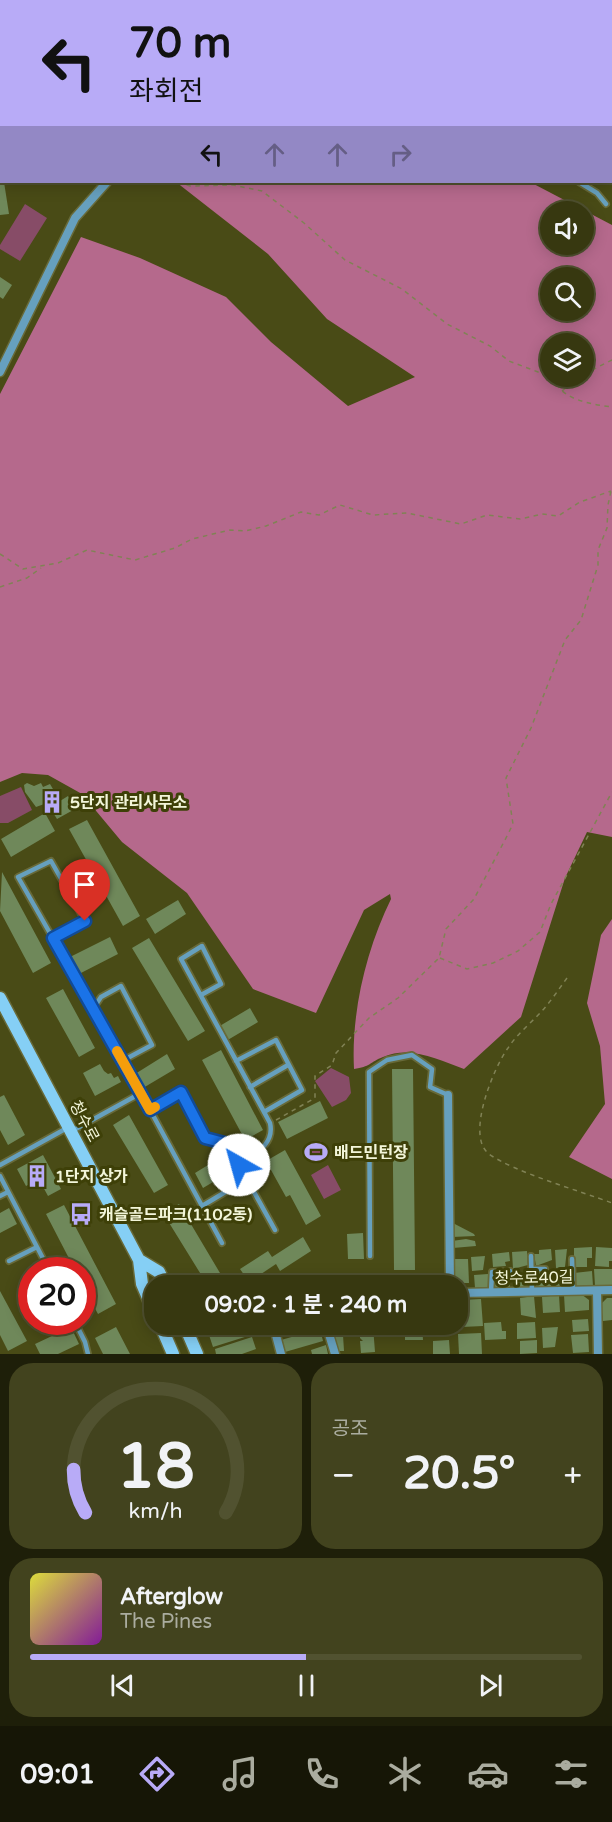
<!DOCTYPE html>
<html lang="ko">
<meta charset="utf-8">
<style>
body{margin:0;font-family:"Varela Round","Noto Sans KR",sans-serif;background:#42431e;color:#f1f3f6;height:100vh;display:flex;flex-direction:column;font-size:22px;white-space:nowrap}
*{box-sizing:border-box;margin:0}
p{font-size:20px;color:#aaac9f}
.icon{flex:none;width:33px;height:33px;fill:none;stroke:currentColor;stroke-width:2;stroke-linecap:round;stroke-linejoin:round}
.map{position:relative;height:1354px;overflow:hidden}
.side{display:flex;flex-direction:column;gap:9px;padding:9px;background:#1e1f09;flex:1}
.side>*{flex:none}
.banner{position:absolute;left:0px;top:0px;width:612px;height:183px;box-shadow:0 3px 15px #0003,0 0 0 2px #515230;background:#b8abf7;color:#111;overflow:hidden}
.tools{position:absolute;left:540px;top:201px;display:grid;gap:12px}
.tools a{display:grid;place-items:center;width:54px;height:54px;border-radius:50%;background:#373810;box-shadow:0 3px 15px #0003,0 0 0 2px #515230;font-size:30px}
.speed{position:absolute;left:18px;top:1257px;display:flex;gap:12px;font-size:30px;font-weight:700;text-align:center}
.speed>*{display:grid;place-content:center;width:78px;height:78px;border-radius:50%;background:#373810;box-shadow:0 3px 15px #0003,0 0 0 2px #515230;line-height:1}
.speed .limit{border:9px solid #d22;background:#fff;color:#111}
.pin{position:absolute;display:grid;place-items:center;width:51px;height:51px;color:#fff;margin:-62px -26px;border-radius:50% 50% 50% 0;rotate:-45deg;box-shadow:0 0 6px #0007}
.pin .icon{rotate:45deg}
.me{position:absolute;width:66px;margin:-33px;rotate:322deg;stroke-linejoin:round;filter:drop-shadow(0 0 4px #0008)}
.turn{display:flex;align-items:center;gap:21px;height:126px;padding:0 30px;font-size:27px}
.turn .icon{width:78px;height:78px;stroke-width:2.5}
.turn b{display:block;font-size:42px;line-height:51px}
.lanes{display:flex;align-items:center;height:57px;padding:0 30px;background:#0003;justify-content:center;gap:30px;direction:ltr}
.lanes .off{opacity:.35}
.big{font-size:45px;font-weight:700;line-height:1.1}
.side .card{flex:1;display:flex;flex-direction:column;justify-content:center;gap:9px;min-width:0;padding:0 21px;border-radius:24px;background:#42431e}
.side .dial{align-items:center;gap:0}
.dial svg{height:156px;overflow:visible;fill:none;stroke:#515230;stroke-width:7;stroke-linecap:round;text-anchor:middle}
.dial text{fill:#f1f3f6;stroke:none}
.song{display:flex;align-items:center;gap:18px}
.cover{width:72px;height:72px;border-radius:9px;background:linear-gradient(135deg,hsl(60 70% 55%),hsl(290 70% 35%))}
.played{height:6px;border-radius:3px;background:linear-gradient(90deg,#b8abf7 50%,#515230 50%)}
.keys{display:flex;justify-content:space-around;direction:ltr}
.heat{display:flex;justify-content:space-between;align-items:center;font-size:33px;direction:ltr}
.side .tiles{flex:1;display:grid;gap:9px;grid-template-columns:1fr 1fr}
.card:last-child{grid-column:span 2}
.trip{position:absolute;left:144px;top:1275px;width:324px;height:60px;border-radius:24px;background:#373810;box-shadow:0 3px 15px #0003,0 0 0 2px #515230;font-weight:700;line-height:60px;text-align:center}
.menu{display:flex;height:96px;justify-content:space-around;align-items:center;background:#161606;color:#aaac9f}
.menu .icon{width:42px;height:42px}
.menu .on{color:#b8abf7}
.menu b{font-size:27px;color:#f1f3f6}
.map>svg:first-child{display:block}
.green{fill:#874c67}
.forest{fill:#b5698c;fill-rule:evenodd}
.building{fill:#6f885a}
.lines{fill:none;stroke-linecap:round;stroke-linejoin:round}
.lane-casing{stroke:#686a39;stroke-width:8}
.street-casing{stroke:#686a39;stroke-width:11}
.secondary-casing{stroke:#686a39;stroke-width:15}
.path{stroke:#808255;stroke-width:1.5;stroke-dasharray:4.5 4.5;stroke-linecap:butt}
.lane{stroke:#66a0be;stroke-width:4.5}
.street{stroke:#66a0be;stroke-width:8}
.secondary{stroke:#85cff5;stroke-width:12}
.route-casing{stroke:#114b97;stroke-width:15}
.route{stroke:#1a73e8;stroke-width:10}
.slow{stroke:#f59e0b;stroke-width:10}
.labels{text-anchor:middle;stroke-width:6;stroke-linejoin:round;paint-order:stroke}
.poi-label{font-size:16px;font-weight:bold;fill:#f3f6da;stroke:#3e4008;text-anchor:start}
.street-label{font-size:16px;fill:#f3f6da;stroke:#3e4008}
</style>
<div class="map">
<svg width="612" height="1354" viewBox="0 0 612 1354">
<rect width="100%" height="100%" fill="#494b16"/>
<path class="green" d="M25,204L47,218L20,261L0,249V245Z
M21,787L32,810L8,823H0V796Z
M331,1068L349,1077L351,1093L346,1100L332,1107L315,1081Z
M321,1141L328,1153L312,1162L305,1150Z
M328,1165L341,1190L324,1199L311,1175Z"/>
<path class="forest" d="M478,0H612V168L610,2Z
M176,182H530L612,225V837L587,832L565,878L521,1017L464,1069C438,1060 411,1045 383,1057C370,1062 370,1067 354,1069C351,1013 366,950 391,899L390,894L364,910L316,1013L253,989L187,893L122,842L82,794L48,775L22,773L0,782V394L81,237L140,258L226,297L271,342L348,406L415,377L327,319L268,254ZM550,212H584V244H550ZM550,278H584V310H550ZM550,344H584V376H550Z
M612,919V1179L569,1157L605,1104L600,1046L587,1003L601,935Z"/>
<path class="building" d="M0,182H4L9,214L0,215Z
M0,277L12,285L3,299L0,297Z
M27,783L34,786L41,783L43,787L50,784L60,801L68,796L75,809L57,819L47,803L36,807L25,792L24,785Z
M45,813L55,831L11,857L1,839Z
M87,820L140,916L123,926L69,829Z
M2,872L51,963L33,973L0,911Z
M178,900L186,914L155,934L146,919Z
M110,937L118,954L77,975L68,958Z
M149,938L205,1031L188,1041L132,948Z
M63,989L95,1048L79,1057L46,998Z
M250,1008L258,1022L226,1041L218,1027Z
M221,1050L263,1130L245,1140L202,1060Z
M167,1054L175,1069L143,1088L135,1074Z
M100,1064L104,1071L108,1074L111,1073L114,1078L118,1076L121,1082L95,1096L83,1073Z
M392,1069H413L415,1270H394Z
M4,1095L25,1135L8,1145L0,1130V1097Z
M320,1101L328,1118L287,1139L278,1122Z
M129,1115L168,1185L154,1193L113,1125Z
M285,1150L321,1216L306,1225L290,1195L286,1197L266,1161Z
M226,1154L235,1169L203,1188L195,1173Z
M43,1155L61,1189L48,1196L42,1185L37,1187L34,1182L26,1186L17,1169Z
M179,1204L220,1273L205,1281L163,1213Z
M64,1205L116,1304L98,1314L82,1285V1270H75L46,1214Z
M9,1208L17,1224L0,1233V1213Z
M451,1222L474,1234L475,1236L452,1237Z
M363,1233L364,1259H348L347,1234Z
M303,1237L311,1251L280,1271L276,1264L249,1282L240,1269L268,1251L272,1257Z
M466,1239L475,1241L476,1246L453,1248L452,1241Z
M592,1247V1258H587V1267H574V1248Z
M596,1247L612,1248V1261H609V1267L595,1266Z
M551,1249L552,1260L536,1266L534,1254H539V1250Z
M567,1249L565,1267L556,1268L555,1250Z
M527,1251L528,1265L513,1269L512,1252Z
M509,1252L510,1261L505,1262L506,1266L493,1267L492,1254Z
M485,1256L483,1270L472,1271L471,1257Z
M454,1259H468L469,1283H460L455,1278Z
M594,1269H612V1286H595Z
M570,1271L571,1286L556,1287L555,1272Z
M592,1271L593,1286L575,1288L574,1273Z
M550,1272L551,1287L536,1288L535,1273Z
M438,1273V1278L431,1285L379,1284V1275Z
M529,1273L530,1288L514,1289L513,1274Z
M488,1274L489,1287L475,1288L474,1275Z
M509,1274L510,1287L495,1288L494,1275Z
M344,1275H348L359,1286H344Z
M0,1291L27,1341L8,1351L0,1335Z
M581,1294L589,1300V1310L565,1312L564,1295Z
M559,1295L560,1312L543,1313L542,1297Z
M534,1296L536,1318L521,1315L520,1298Z
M607,1298H612V1320L603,1321L601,1304Z
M481,1299L483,1326L462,1327L461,1300Z
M588,1319L589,1331L573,1332L572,1320Z
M501,1322L502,1331H506V1339L485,1340L484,1323Z
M535,1322L536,1338L517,1339V1323Z
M204,1324H226V1327L207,1331Z
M245,1324L248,1336L213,1347L209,1335Z
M405,1324H422L423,1340H405Z
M428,1324H449V1336L429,1337Z
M351,1326V1335H343L344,1351H336L331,1327Z
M373,1326L375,1352L361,1353L360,1341H363L360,1338V1327Z
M71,1327L79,1344L58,1354H40L35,1344Z
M116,1327L130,1354H103L95,1338Z
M558,1327L555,1347L543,1348L542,1328Z
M320,1329L323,1341L285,1352L281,1340Z
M481,1333L482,1354H459L458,1334Z
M588,1334L589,1352L573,1353L571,1335Z
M252,1337L256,1349L242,1354H216L215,1349Z
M449,1340L450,1354H433V1341Z
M537,1340V1353L520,1354V1341Z
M326,1345L328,1354H312L311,1350Z"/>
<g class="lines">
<g class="lane-casing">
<path id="lane" d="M291,0L292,2
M579,182L597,193L606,204
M53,938L85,921L51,861L18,877L141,1093L222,1243
M201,995L221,984L202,946L181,959L270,1123C275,1145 254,1154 239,1165
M93,1009L101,997L121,986L152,1045L122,1061
M236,1061L276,1040L302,1090L264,1112
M250,1087L288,1065
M150,1110L181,1092L205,1138L228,1145L275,1230
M72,1131L141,1093
M0,1165L67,1128
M0,1176L49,1270
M0,1196L8,1192
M202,1206L247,1179
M370,1256L369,1072L387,1060L412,1055L432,1069L430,1087L448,1095
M531,1256L532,1292
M572,1259L573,1291
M9,1261L37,1247
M531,1269H545
M491,1292L492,1272L510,1271
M75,1322L85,1342L88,1354"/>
</g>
<g class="street-casing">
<path id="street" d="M183,0V2
M262,2L263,0
M0,372L75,218L107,182
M448,1095L450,1286
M597,1291L598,1354
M458,1293L612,1290
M273,1324L281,1354
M326,1324L335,1354"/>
</g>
<g class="secondary-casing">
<path id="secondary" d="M0,998L139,1260L142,1284L154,1312
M139,1260L159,1272L166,1286
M160,1324L173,1354
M184,1324L197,1354"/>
</g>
<path class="path" d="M610,44L612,43
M178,182L190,186L233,185L262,191L304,223L345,260L402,289L447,324L490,346L509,361L538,372H550
M584,374L612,360
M553,376C560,401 592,404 612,407
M562,391L580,376
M0,554L23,569L58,563L87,550L135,560L175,548L192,539L230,530L245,531L266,526L301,512L319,515L340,505L373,515L407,513L461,524L487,515L520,519L542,514L558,516L580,502L611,491
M0,587L27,578L41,568
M440,958L467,969L493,963L518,951L540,932L551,904L612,792
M567,978C559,989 551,1001 542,1011C531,1023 517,1034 508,1048C494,1067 465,1136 489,1154C514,1172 580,1191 612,1203
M276,1120L315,1098V1076L332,1065L336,1053L369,1018L398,998L439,958L446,929L474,899L507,836L513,824L506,778L531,728L565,640L581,620L598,565V550L607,528L608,505L611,491"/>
<use href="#lane" class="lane"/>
<use href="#street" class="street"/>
<use href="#secondary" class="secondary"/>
</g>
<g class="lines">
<g class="route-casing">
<path id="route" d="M85,921L53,938L150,1110L181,1092L205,1138L228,1144L239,1165"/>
</g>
<use href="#route" class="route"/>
<path class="slow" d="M117,1051L150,1110L155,1107"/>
</g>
<defs>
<g id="building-bare" transform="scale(1.8)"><path d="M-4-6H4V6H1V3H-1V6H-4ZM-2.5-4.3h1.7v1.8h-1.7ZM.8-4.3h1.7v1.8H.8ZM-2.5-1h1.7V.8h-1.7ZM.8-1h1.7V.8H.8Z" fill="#b8abf7" stroke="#3e4008" stroke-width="2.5" paint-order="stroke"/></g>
<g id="stadium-bare" transform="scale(1.8)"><path d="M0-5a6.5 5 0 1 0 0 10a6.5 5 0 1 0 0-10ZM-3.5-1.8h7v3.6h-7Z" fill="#b8abf7" stroke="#3e4008" stroke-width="2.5" paint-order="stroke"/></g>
<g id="bus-bare" transform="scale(1.8)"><path d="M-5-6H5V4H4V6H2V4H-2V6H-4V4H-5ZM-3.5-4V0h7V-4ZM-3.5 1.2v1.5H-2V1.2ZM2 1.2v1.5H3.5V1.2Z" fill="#b8abf7" stroke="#3e4008" stroke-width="2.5" paint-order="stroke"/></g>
</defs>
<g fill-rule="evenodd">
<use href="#building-bare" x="52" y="802"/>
<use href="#stadium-bare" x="316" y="1152"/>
<use href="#building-bare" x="37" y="1176"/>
<use href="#bus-bare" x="81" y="1214"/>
</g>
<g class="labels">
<g class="poi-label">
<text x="70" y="808">5단지 관리사무소</text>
<text x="334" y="1158">배드민턴장</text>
<text x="55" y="1182">1단지 상가</text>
<text x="99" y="1220">캐슬골드파크(1102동)</text>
</g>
<g class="street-label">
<text transform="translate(85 1121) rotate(62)" y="6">청수로</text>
<text transform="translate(534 1277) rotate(-1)" y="6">청수로40길</text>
</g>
</g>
</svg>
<div class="tools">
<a><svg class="icon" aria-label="sound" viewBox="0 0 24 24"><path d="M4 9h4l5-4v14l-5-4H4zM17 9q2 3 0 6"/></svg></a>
<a><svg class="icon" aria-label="search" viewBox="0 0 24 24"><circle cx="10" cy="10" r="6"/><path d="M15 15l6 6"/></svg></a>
<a><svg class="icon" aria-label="layers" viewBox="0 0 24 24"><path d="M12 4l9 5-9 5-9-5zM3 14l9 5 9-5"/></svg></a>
</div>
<div class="speed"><div class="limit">20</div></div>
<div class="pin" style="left:85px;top:921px;background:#d93025"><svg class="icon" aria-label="arrive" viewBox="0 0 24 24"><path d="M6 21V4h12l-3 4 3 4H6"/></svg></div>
<svg class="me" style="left:239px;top:1165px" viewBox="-20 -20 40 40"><circle r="19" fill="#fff"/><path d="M0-13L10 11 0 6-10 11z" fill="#1a73e8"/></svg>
<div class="trip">09:02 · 1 분 · 240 m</div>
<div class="banner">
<div class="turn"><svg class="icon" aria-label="left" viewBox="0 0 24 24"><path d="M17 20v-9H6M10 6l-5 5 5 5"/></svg><div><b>70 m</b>좌회전</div></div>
<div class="lanes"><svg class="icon" aria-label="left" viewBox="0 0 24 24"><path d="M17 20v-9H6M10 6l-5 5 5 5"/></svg><svg class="icon off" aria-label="ahead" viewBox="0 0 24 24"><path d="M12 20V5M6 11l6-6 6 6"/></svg><svg class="icon off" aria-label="ahead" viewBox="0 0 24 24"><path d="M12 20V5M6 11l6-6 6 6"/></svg><svg class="icon off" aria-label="right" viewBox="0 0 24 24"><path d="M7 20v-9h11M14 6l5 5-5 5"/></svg></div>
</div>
</div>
<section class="side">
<div class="tiles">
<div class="card dial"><svg viewBox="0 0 100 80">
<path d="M14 69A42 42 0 1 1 86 69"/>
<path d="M14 69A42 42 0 0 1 8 47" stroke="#b8abf7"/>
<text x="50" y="56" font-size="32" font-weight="700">18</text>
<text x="50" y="72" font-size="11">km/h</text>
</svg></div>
<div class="card"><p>공조</p>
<div class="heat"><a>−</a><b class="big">20.5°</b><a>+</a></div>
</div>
<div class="card">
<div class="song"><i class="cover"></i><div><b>Afterglow</b><p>The Pines</p></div></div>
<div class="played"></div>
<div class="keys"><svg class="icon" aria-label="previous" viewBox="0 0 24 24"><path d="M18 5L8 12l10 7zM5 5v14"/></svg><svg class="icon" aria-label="pause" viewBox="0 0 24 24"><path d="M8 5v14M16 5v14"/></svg><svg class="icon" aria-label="next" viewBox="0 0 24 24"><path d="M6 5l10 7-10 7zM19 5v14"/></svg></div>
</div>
</div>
</section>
<nav class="menu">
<b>09:01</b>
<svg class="icon on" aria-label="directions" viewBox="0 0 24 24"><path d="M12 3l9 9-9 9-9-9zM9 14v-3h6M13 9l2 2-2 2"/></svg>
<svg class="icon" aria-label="music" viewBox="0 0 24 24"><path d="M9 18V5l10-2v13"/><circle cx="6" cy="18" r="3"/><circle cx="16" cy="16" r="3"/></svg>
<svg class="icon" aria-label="phone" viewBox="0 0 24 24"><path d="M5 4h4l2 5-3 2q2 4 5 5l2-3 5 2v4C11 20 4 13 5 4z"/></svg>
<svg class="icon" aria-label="climate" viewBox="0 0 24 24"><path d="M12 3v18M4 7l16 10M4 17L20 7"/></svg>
<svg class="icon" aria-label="car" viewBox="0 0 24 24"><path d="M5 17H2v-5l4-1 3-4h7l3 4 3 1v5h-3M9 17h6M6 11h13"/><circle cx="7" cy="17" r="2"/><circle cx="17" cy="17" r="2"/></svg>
<svg class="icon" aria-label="filters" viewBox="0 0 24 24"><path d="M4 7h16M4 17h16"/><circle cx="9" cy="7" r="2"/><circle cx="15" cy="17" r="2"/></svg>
</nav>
